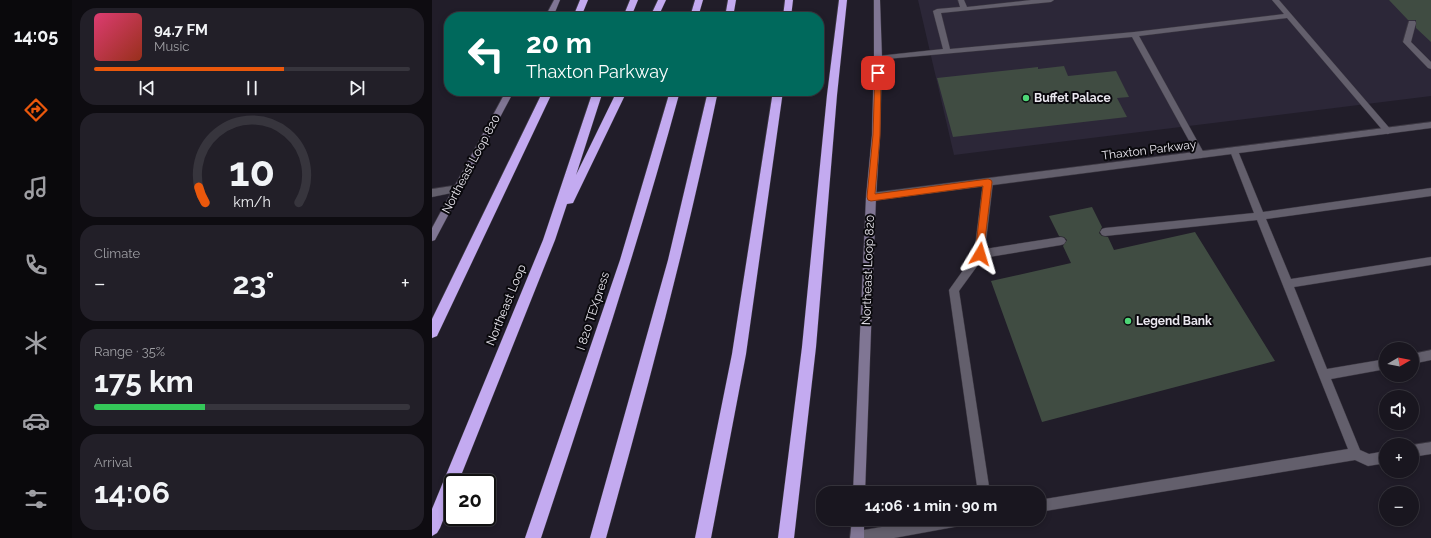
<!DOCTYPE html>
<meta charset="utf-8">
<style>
body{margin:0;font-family:Raleway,sans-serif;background:#221f28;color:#f1f3f6;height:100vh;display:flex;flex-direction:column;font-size:15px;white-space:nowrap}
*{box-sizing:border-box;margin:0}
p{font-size:13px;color:#9f9fa4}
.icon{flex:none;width:22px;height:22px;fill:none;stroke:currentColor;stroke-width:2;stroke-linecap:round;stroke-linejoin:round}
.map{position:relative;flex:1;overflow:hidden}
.side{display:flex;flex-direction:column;gap:8px;padding:8px;background:#0e0c11;width:360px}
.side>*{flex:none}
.hud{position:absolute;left:12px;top:12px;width:380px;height:84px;border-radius:16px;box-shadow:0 2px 6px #0003,0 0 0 1px #37353d;background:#00695c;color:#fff;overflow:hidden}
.needle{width:26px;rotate:80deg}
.controls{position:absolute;left:947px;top:342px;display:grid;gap:8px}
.controls a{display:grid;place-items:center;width:40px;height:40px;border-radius:50%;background:#19161f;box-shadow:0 2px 6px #0003,0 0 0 1px #37353d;font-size:20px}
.speed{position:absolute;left:12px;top:474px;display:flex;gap:8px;font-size:20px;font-weight:700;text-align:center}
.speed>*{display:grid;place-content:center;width:52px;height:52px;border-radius:50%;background:#19161f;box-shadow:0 2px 6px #0003,0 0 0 1px #37353d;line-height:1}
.speed .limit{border:2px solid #111;border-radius:6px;background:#fff;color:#111}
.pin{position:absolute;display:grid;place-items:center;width:34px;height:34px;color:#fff;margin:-17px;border-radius:8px;box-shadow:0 2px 6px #0006}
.me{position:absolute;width:44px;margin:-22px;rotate:7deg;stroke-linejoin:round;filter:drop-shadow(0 0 3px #0008)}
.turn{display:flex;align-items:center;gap:14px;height:84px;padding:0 16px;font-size:18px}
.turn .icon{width:52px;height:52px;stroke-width:2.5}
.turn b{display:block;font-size:28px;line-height:34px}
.big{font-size:30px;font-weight:700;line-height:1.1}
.side .tile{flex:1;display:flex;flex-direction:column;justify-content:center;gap:6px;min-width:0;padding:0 14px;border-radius:16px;background:#221f28}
.side .dial{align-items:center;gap:0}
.dial svg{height:104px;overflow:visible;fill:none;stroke:#37353d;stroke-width:7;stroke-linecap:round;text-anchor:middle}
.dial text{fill:#f1f3f6;stroke:none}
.song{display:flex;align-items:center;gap:12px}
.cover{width:48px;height:48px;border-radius:6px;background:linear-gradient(135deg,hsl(340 70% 55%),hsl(10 70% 35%))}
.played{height:4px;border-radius:2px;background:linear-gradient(90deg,#ea580c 60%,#37353d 60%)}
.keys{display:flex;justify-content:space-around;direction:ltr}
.heat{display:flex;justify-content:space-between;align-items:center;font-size:22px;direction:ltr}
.charge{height:6px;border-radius:3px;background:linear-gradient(90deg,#34c759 35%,#37353d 0)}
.trip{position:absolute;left:384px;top:486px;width:230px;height:40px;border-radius:16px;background:#19161f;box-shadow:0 2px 6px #0003,0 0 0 1px #37353d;font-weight:700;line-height:40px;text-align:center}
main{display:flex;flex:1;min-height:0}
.tab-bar{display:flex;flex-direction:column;width:72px;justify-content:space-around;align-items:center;background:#0a090c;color:#9f9fa4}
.tab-bar .icon{width:28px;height:28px}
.tab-bar .current{color:#ea580c}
.tab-bar b{font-size:18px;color:#f1f3f6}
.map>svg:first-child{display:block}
.built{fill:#2c2738}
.building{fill:#404c42}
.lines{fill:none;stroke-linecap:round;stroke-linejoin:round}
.service-casing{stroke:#3c3842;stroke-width:1}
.minor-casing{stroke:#3c3842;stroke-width:1}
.secondary-casing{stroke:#3c3842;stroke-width:1}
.motorway-casing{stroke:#3c3842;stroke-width:1}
.service{fill:#635f6c;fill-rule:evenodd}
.minor{fill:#635f6c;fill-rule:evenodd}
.secondary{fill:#807694;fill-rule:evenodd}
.motorway{fill:#c3aaf0;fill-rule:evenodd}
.route{fill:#ea580c;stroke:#983908}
.poi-dot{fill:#4dd676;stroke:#0a090d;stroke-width:1.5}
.labels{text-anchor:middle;stroke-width:4;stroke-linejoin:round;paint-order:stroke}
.poi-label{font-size:12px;font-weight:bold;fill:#eae7ef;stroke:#0a090d;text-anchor:start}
.street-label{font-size:12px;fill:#eae7ef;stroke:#0a090d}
</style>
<main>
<nav class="tab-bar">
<b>14:05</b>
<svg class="icon current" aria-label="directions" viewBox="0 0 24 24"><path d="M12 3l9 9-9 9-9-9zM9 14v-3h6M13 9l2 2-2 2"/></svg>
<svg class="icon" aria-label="music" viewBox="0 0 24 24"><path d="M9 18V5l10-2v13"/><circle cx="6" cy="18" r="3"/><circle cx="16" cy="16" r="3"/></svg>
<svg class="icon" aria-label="phone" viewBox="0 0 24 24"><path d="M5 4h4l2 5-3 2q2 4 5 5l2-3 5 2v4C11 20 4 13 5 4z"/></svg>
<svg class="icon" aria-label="climate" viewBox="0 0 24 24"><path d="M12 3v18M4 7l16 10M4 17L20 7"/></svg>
<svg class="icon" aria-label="car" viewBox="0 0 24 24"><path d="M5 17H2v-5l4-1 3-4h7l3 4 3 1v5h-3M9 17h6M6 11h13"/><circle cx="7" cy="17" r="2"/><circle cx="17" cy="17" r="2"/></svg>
<svg class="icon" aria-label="filters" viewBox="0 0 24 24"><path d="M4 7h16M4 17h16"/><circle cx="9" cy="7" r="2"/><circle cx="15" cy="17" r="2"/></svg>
</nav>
<section class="side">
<div class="tile">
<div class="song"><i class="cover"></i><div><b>94.7 FM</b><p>Music</p></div></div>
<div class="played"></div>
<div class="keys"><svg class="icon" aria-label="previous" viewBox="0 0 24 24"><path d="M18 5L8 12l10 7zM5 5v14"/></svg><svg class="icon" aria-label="pause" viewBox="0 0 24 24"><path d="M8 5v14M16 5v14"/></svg><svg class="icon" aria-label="next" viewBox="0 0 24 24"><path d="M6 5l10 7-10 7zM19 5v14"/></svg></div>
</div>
<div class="tile dial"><svg viewBox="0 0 100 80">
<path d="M14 69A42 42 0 1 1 86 69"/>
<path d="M14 69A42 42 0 0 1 9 57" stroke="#ea580c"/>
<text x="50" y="56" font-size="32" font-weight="700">10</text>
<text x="50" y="72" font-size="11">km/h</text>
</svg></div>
<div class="tile"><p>Climate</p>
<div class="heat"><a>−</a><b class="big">23°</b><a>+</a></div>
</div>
<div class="tile"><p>Range · 35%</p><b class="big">175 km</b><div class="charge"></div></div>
<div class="tile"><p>Arrival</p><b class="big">14:06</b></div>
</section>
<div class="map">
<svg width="999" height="538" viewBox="0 0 999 538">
<rect width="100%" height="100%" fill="#211d29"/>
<path class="built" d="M486,0H999V96L522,155Z"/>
<path class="building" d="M957,0H999V42L984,28V20H976Z
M632,66L636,76L684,71L697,97L685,98L695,117L521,137L505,78L606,67V69Z
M660,207L670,227L667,233L670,236L676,237L682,250L763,232L843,361L610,422L559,281L639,263L631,246L635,240L632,237L627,236L617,216Z"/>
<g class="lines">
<g class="service-casing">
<path id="service" d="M526,0H532L535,7L599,0H622L619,2L509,13L518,49L702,32L852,14L840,0H847L960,131L956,134L953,133L855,18L707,36L773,155L769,158L766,157L700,37L443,60V56H446L511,49L501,11L505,9L528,7Z
M977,21H983L984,23L979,42L999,62V69L996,68L971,42Z
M802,148L806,151L831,212L999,188V196L834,219L859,279L999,257V265L862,287L895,369L954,359V369L899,379L928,450L937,454L954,451V463L936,466L923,460L607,512V500L916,449L825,220L673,236L670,235L668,232L670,229L673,228L822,213L798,151Z
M556,179L561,182L553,249L629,237L632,238L634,241L632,244L629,245L551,258L527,291L558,493H546L517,290L542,255L551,182Z
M26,185L29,187L31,189L29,191L0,197V189Z
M999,350V360L980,364V354Z
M999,442V454L980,457V445Z
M497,519H539L538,524L533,525L462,538H419L421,533L426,531Z"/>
</g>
<g class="minor-casing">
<path id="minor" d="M999,122V128L439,201L434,197L439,193Z"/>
</g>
<g class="secondary-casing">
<path id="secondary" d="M122,0H128L121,17H113Z
M442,0H448L450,58L448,135L444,197L433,493H421L434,197L440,135L442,58Z
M74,91H82L3,240L0,241V228Z
M420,519H432V538H418Z"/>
</g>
<g class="motorway-casing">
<path id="motorway" d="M148,0H156L149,17H141Z
M198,0H206L199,17H191Z
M226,0H234L226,17H218Z
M263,0H271L266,17H258Z
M296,0H304L301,17H293Z
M353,0H361L359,17H351Z
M407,0H415L405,95L384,347L362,538H346L370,347L395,95Z
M111,91H121L5,336L0,338V319Z
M161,91H171L144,175L185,91H195L141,203L135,204L123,240L26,483H21V495L8,528L5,533L0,536V509L111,240Z
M238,91H248C207,242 158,390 109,538H93L188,260Z
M276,91H286C255,242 215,390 174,538H158L236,260Z
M341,91H351L314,354L279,538H263L300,354Z"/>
</g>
<use href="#service" class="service"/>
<use href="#minor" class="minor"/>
<use href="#secondary" class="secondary"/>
<use href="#motorway" class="motorway"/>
</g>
<path class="route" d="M443,71H446L449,73L448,135L443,194L556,179L559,180L560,182L551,256L548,257L543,254L551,186L439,201L436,200L435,197L441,135Z"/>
<g class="poi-dot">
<circle cx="594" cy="98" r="4"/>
<circle cx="696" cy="321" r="4"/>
</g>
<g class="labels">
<g class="poi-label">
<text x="602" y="102">Buffet Palace</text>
<text x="704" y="325">Legend Bank</text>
</g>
<g class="street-label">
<text transform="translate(717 150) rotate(-7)" y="4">Thaxton Parkway</text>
<text transform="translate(39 164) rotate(-62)" y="4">Northeast Loop 820</text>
<text transform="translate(436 270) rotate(-88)" y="4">Northeast Loop 820</text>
<text transform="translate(74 305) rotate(-68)" y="4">Northeast Loop</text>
<text transform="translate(161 311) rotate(-72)" y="4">I 820 TEXpress</text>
</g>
</g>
</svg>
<div class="controls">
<a><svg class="needle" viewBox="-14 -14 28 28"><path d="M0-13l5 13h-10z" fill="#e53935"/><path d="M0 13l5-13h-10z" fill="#9f9fa4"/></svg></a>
<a><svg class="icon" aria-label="sound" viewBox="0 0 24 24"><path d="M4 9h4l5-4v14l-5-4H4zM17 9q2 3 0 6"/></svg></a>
<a>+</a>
<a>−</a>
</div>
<div class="speed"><div class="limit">20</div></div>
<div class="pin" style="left:446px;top:73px;background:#d93025"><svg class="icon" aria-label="arrive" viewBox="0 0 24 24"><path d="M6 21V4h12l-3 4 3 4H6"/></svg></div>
<svg class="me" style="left:548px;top:254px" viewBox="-20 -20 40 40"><path d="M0-17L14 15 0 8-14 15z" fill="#ea580c" stroke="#fff" stroke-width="4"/></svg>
<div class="trip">14:06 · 1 min · 90 m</div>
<div class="hud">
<div class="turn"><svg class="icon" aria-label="left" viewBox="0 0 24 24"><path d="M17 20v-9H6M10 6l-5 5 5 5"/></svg><div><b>20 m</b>Thaxton Parkway</div></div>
</div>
</div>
</main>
